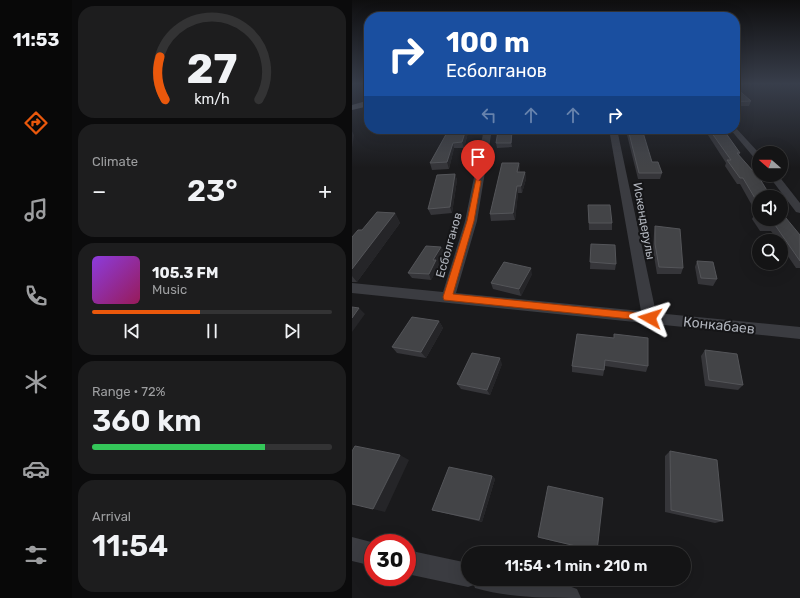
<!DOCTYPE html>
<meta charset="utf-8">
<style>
body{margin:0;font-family:Rubik,sans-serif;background:#1d1d1e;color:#f1f3f6;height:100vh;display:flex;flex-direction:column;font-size:15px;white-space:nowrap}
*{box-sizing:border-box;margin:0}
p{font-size:13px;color:#9d9ea0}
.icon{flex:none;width:22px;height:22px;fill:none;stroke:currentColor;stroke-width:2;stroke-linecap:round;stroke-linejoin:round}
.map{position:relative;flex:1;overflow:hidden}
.details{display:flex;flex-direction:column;gap:6px;padding:6px;background:#0b0b0c;width:280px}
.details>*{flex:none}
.guide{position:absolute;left:12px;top:12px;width:376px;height:122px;border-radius:16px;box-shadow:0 4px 16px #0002,0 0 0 1px #333334;background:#1a4fa0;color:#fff;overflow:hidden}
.needle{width:26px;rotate:290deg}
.fabs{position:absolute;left:400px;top:146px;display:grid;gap:8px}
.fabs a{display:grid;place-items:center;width:36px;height:36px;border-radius:50%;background:#141415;box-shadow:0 4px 16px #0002,0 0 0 1px #333334;font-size:20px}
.speed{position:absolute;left:12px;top:534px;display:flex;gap:8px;font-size:20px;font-weight:700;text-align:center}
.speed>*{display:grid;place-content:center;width:52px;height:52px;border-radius:50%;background:#141415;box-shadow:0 4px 16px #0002,0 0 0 1px #333334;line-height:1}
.speed .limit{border:6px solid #d22;background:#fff;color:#111}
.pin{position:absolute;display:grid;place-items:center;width:34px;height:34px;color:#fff;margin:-41px -17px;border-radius:50% 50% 50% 0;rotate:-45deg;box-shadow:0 0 4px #0007}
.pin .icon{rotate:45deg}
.me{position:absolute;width:44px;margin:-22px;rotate:276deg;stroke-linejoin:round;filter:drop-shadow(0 0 3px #0008)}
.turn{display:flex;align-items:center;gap:14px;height:84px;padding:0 16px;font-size:18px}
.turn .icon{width:52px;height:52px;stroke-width:2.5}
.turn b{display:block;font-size:28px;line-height:34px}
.lanes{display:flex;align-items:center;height:38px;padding:0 16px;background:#0003;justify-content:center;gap:20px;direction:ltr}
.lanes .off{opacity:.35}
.big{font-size:30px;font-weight:600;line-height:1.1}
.details .card{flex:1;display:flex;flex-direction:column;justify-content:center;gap:6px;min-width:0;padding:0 14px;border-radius:16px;background:#1d1d1e}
.details .dial{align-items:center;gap:0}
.dial svg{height:104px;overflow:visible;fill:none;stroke:#333334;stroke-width:7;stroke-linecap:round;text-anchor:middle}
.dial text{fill:#f1f3f6;stroke:none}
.song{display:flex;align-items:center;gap:12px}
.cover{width:48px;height:48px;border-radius:6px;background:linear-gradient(135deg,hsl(270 70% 55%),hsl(330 70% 35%))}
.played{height:4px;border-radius:2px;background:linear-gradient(90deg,#ea580c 45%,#333334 45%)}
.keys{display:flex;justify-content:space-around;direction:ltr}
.heat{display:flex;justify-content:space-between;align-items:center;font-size:22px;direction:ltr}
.charge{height:6px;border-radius:3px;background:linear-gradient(90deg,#34c759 72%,#333334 0)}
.trip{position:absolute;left:109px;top:546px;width:230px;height:40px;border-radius:20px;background:#141415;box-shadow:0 4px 16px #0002,0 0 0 1px #333334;font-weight:600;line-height:40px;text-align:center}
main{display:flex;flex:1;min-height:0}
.menu{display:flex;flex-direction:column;width:72px;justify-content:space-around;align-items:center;background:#080808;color:#9d9ea0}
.menu .icon{width:28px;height:28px}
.menu .selected{color:#ea580c}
.menu b{font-size:18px;color:#f1f3f6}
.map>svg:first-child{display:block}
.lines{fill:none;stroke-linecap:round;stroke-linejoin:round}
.minor{fill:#3b3c41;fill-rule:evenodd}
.major{fill:#585a5f;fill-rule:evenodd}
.wall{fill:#36363a}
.shaded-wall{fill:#252528}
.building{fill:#434447;stroke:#545559}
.route{fill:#ea580c;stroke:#983908}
.labels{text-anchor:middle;stroke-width:4;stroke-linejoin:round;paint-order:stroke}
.far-street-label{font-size:12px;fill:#aeb2ba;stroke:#151517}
.street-label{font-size:14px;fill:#aeb2ba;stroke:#151517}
</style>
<main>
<nav class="menu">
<b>11:53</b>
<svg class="icon selected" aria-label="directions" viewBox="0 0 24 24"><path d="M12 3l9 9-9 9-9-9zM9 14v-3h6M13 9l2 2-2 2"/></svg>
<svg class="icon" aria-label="music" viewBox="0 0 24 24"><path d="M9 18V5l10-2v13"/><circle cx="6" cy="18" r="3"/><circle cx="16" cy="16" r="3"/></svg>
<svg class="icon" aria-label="phone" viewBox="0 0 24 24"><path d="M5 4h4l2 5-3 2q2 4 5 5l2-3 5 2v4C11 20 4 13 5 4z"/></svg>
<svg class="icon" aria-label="climate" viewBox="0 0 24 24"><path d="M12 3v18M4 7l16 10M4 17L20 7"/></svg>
<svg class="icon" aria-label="car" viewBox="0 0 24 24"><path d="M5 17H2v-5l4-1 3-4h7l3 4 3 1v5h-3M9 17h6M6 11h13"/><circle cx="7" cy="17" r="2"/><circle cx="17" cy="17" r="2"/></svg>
<svg class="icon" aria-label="filters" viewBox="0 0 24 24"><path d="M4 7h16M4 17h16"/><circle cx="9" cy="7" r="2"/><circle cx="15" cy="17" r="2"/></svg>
</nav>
<section class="details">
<div class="card dial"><svg viewBox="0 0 100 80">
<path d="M14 69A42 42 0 1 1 86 69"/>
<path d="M14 69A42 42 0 0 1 10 36" stroke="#ea580c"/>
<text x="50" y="56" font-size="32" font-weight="700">27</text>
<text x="50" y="72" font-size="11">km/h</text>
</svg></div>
<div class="card"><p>Climate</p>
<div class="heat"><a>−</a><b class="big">23°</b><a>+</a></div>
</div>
<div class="card">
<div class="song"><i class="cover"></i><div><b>105.3 FM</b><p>Music</p></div></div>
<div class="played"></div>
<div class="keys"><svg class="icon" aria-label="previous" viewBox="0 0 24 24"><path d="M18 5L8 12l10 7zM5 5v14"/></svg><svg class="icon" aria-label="pause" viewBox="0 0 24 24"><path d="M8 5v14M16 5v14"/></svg><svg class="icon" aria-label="next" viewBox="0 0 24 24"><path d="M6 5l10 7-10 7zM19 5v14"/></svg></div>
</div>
<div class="card"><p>Range · 72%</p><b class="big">360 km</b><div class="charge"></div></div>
<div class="card"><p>Arrival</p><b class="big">11:54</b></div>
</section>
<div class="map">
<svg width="448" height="598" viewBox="0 0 448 598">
<rect width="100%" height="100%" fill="#1a1a1c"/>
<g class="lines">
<path class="minor" d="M383,127L407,153V161L404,160L378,129H383Z
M132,129H140L125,221L104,293L289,311L257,129H265L304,313L448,327V339L0,293V283L91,292L113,221Z
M416,175H426L448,203V213L444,212Z
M0,537L23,543H21V566L0,561Z
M55,550L116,563V579C152,579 191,575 225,589L229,598C193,598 157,598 123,588L122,585L116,587L55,574Z"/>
<path class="major" d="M14,101H17V106L0,110V105Z"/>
</g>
<path class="wall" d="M383,87L399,101L397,106H383Z
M97,129H117L112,148H102L97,169L80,170L78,163Z
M276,129L300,162L310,173L308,179H286L275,135Z
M345,129H371L388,153L387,155L407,197V218L388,184H385L373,166L374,163L354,132L347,133Z
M160,131V147L145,148L144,143Z
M167,163L168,169L167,172H173L174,179L170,193H166L163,220L139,221L138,214Z
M103,174L105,180L100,213L79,215L76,209Z
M236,205L260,223V230H237Z
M43,213L48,223L5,282H0V237L10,230Z
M403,213L407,218V219H429L448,235V268H444L429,246V241H426L419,231H408L400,219Z
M303,226L331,268L329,274H305L301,250L302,233Z
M239,244L264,264L263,270L238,269Z
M89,247L92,252L86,263L87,265L79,280L60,278L56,273Z
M345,261L365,279L361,286L346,284L343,267Z
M180,274L169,296L141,289L139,283Z
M87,321L91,328L74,358L45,353L40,347Z
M262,334L296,366L294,372L253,366L251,376L220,372V366L262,338Z
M353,350L391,385L386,390L353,386L349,356Z
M150,364L138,395L109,389L105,384Z
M318,451L371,521L363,523L313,512V456Z
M140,476L143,479L130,522L80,510Z
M186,537L245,551H244L188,538Z"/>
<path class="shaded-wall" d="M114,129H117L112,148L110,142Z
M0,131L2,135L0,148Z
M160,131V147L159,143Z
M101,143L102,148L97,169L95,162Z
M167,163L168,169L166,179L165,172Z
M173,172L174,179L170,193L169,186Z
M103,174L105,180L100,213L98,207Z
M165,186L166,193L163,220L161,213Z
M43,213L48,223L5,282L0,276V269Z
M89,247L92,252L86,263L87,265L79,280L77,274L81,260Z
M179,268L180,274L169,296L167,289Z
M7,308L13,314L0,332V318Z
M87,321L91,328L74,358L69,352Z
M148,358L150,364L138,395L135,390Z
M48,455L57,460L33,512L21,509Z
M140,476L143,479L130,522L127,520Z"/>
<path class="building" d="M383,87L399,101L383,102Z
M97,129H114L110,142L101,143L95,162L78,163Z
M276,129H290L300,162H306L310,173H287Z
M357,129H371L388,153H385L408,179L419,197H407V205L391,178H388L375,160H379Z
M146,131H160L159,143H144Z
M150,163H167L165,172H173L169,186H165L161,213L138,214Z
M103,174L98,207L76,209L85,175Z
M236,205H258L260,223H237Z
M25,212L43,213L0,269V237L6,230H10Z
M429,212L448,235V261L423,225H412L408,219H429Z
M403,213H407V218Z
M303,226L328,229L331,268L307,267L303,244Z
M239,244L263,245L264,264L238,262Z
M74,246L89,247L81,260H84L77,274L56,273Z
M345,261L361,262L365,279L349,278Z
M152,262L179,268L167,289L139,283Z
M0,307L7,308L0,318Z
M60,317L87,321L69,352L40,347Z
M225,334L262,338V334L296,338V366L253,360L252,370L220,366Z
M353,350L385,354L391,385L357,380Z
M120,353L148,358L135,390L105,384Z
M3,446L48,455L21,509L0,504V451Z
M318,451L365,460L371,521L319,510Z
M97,467L140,476L127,520L80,510Z
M196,486L251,498L245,551L186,537Z"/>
<linearGradient id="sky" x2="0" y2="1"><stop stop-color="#0e0e0f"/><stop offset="0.5" stop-color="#383e4b"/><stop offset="1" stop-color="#383e4b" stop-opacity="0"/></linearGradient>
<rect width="448" height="168" fill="url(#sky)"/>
<path class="route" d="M124,179L129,181L122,221L101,294L298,314L301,315L302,318L301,320L298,321L92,300L91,297L115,221Z"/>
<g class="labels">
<g class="far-street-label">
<text transform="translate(292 221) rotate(80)" y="4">Искендерулы</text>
<text transform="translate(97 245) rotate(-74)" y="4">Есболганов</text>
</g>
<g class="street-label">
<text transform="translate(367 325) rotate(6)" y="5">Конкабаев</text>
</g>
</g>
</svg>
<div class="fabs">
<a><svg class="needle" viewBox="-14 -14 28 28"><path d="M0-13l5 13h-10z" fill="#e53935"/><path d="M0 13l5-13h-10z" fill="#9d9ea0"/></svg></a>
<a><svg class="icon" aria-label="sound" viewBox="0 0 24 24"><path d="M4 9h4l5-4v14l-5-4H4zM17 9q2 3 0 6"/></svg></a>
<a><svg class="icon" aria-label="search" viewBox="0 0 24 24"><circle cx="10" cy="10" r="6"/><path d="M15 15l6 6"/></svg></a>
</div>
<div class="speed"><div class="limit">30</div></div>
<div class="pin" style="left:126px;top:181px;background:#d93025"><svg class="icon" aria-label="arrive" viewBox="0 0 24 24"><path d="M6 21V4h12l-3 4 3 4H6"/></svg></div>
<svg class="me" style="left:298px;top:318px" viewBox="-20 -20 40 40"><path d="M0-17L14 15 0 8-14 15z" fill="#ea580c" stroke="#fff" stroke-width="4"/></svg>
<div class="trip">11:54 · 1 min · 210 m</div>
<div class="guide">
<div class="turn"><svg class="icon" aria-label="right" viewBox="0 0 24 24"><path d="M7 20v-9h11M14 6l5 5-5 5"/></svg><div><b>100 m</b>Есболганов</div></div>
<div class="lanes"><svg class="icon off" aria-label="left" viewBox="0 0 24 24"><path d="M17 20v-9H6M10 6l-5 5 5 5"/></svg><svg class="icon off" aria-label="ahead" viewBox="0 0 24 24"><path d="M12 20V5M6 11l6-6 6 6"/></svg><svg class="icon off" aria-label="ahead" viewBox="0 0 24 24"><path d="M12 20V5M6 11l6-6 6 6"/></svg><svg class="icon" aria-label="right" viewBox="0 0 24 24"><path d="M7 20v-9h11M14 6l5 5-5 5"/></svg></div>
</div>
</div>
</main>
